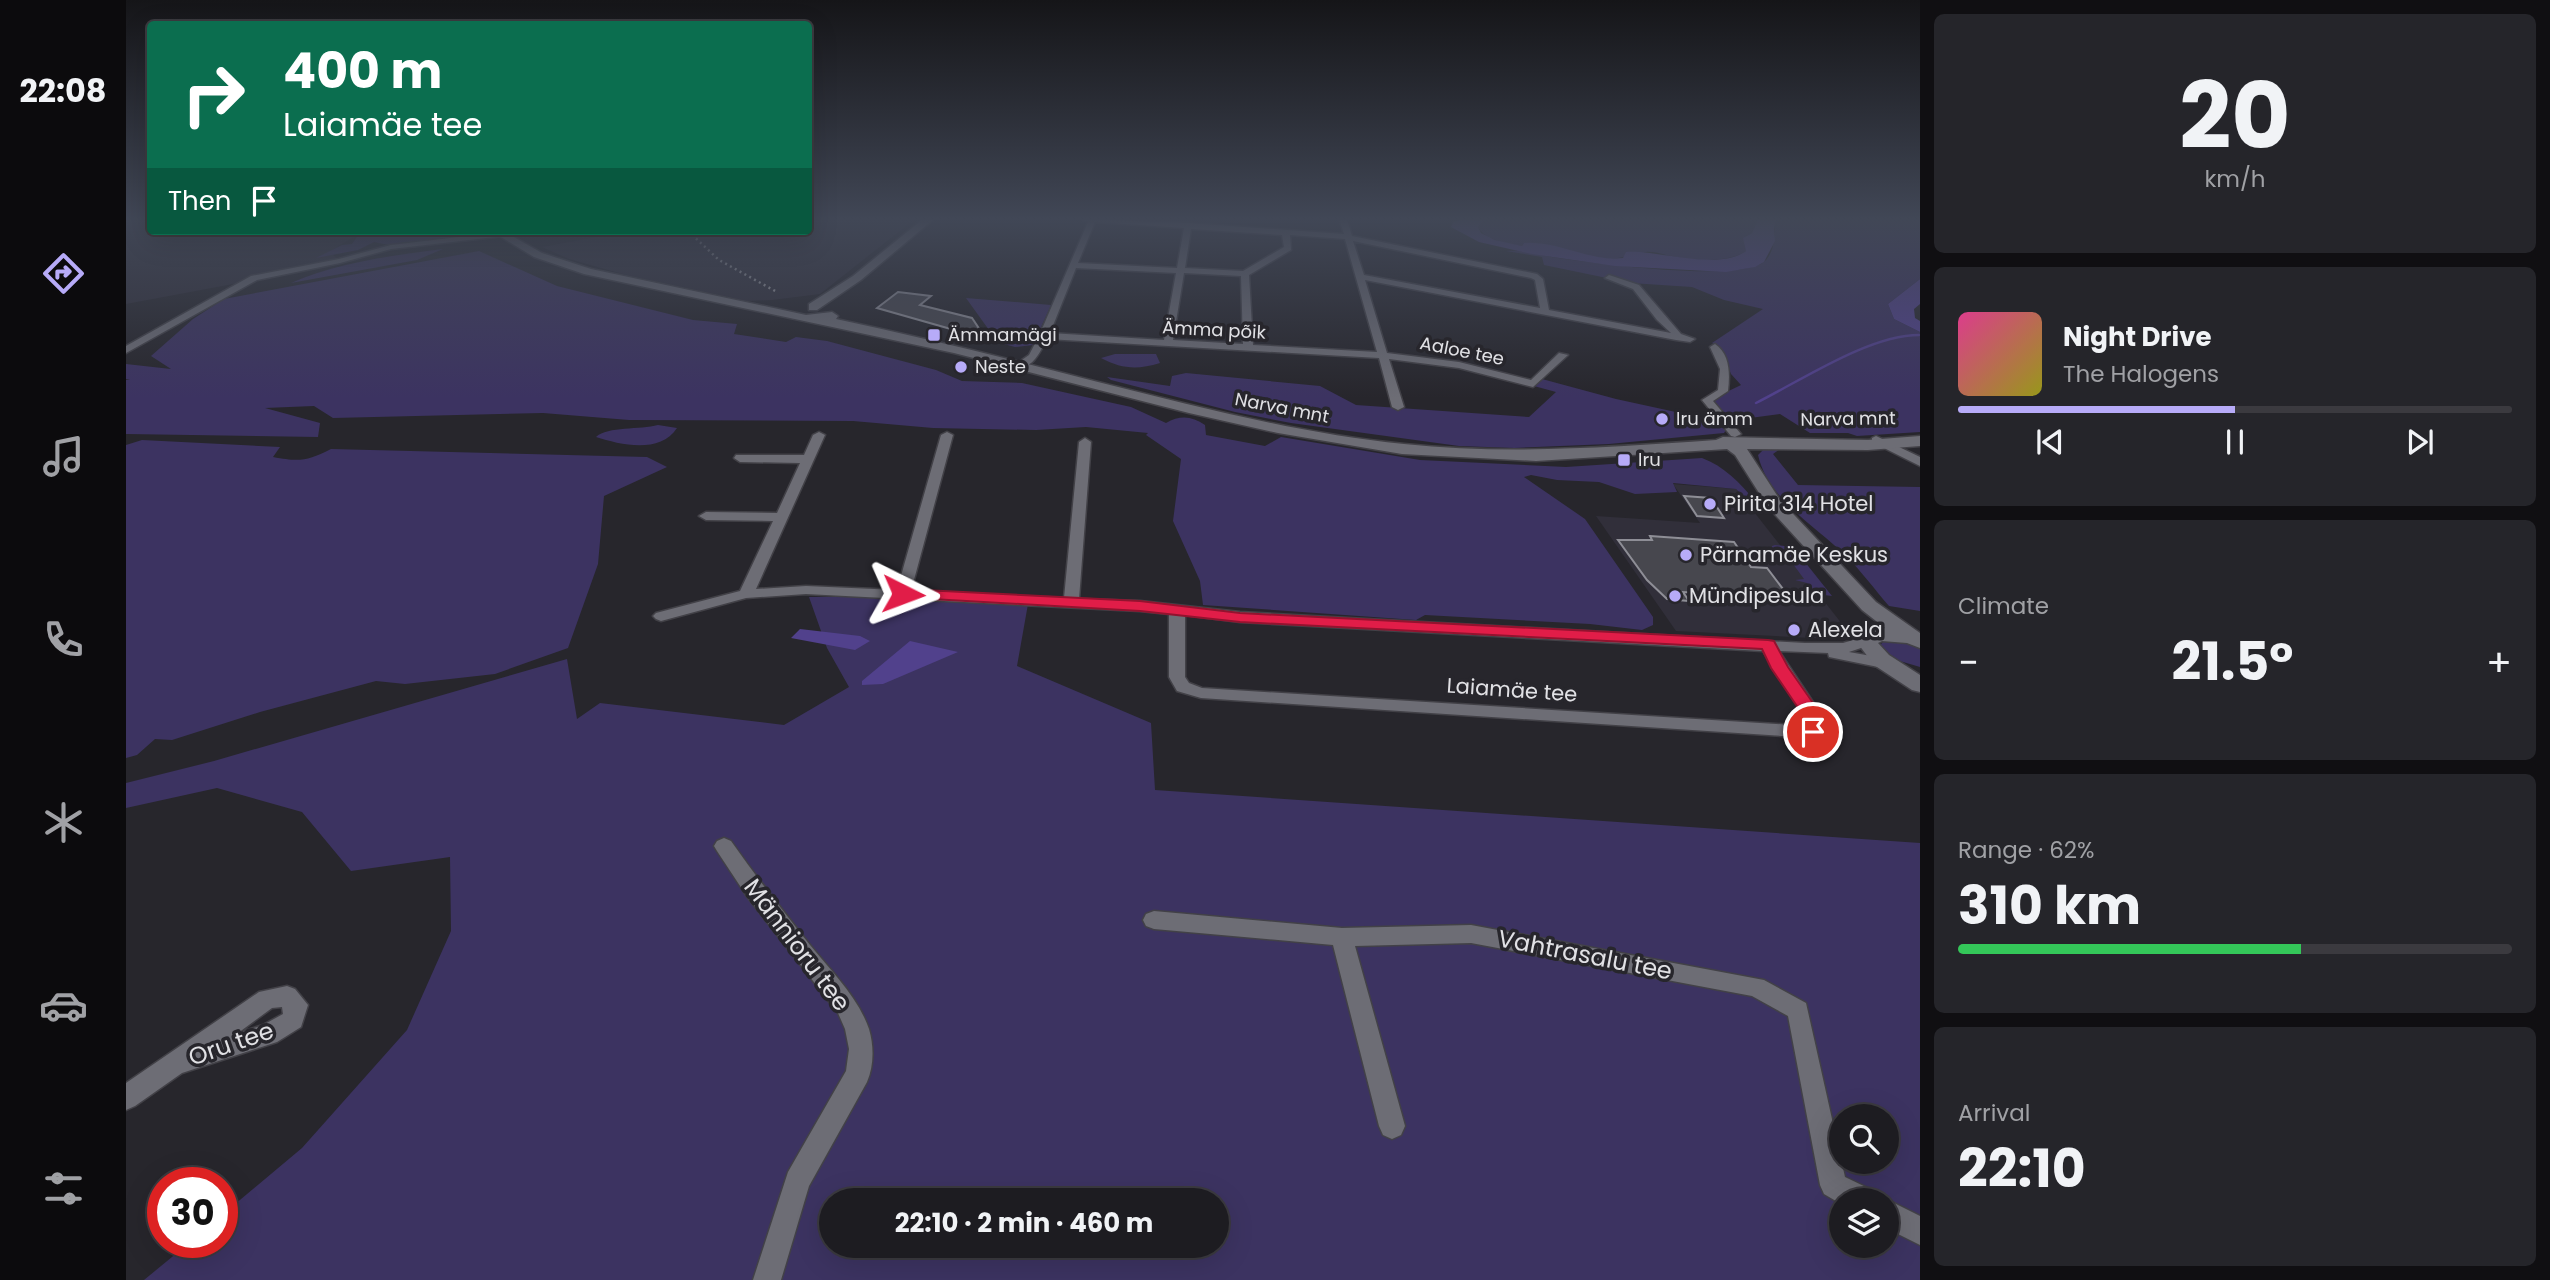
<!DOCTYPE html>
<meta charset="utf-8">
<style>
body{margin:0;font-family:Poppins,sans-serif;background:#25252a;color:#f1f3f6;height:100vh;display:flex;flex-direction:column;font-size:26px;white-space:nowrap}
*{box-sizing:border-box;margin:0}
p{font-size:23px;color:#a0a1a5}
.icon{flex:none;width:38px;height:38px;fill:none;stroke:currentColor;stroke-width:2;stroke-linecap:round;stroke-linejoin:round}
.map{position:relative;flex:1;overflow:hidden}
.drawer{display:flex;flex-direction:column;gap:14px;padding:14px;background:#100f12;width:630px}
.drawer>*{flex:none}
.top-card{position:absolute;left:21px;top:21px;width:665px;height:214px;border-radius:7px;box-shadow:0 7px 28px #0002,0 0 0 2px #3b3a3f;background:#0b6e4f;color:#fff;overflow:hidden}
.buttons{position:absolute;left:1703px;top:1104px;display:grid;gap:14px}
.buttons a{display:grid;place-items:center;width:70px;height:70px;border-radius:50%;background:#1d1c21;box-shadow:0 7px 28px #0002,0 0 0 2px #3b3a3f;font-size:35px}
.speed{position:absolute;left:21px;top:1167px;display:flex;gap:14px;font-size:35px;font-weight:700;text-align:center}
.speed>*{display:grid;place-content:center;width:91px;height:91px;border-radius:50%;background:#1d1c21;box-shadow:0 7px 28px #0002,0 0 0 2px #3b3a3f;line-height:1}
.speed .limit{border:10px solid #d22;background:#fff;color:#111}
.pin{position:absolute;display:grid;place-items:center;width:60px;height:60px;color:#fff;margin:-30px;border:4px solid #fff;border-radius:50%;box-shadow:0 2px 7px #0007}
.me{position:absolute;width:77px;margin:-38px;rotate:93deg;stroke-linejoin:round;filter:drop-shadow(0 0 5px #0008)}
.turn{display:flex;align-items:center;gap:24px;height:147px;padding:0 21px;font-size:32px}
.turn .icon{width:91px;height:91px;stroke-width:2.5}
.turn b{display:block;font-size:49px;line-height:60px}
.then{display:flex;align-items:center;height:66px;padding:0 21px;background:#0003;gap:14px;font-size:26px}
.big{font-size:52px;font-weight:700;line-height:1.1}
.drawer .card{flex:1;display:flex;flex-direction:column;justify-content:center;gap:10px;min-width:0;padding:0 24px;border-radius:10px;background:#25252a}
.drawer .dial{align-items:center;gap:0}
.dial b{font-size:91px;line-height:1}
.song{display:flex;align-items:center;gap:21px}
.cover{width:84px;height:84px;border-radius:10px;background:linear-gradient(135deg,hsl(330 70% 55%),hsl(60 70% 35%))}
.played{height:7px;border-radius:4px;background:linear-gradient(90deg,#b7abf8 50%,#3b3a3f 50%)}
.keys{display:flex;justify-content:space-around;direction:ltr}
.heat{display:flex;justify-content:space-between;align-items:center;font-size:38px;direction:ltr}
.charge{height:10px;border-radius:5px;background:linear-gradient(90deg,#34c759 62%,#3b3a3f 0)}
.trip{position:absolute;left:693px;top:1188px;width:410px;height:70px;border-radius:35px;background:#1d1c21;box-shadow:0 7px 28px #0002,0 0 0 2px #3b3a3f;font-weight:700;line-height:70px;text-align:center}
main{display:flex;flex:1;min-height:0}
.menu{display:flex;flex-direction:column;width:126px;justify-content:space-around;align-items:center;background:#0c0b0d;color:#a0a1a5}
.menu .icon{width:49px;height:49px}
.menu .on{color:#b7abf8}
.menu b{font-size:32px;color:#f1f3f6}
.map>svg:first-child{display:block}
.built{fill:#312f3a}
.green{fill:#3c3361;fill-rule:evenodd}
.water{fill:#51418c}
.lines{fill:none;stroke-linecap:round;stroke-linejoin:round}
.stream{stroke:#51418c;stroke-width:2.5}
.building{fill:#47474e;stroke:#8e8e96;stroke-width:2}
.street-casing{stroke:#424147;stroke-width:3}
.secondary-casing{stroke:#424147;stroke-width:3}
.street{fill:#6d6d75;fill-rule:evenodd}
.secondary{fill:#6d6d75;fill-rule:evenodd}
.rail{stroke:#a3a3a7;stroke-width:2.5;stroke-dasharray:2 3.5;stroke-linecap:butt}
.route{fill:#e11d48;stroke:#92132f;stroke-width:2}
.poi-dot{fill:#b7abf8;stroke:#27262c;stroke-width:2.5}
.labels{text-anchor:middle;stroke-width:7;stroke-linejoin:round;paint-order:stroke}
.far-street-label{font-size:18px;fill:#e1e1e5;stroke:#27262c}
.far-poi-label{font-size:18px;fill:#e1e1e5;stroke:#27262c;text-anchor:start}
.poi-label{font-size:21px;fill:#e1e1e5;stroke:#27262c;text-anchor:start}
.street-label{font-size:21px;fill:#e1e1e5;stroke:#27262c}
.near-street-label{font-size:24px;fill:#e1e1e5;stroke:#27262c}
</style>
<main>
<nav class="menu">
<b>22:08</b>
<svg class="icon on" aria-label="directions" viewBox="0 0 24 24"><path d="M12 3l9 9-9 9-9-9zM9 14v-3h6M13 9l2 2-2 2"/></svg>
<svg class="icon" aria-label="music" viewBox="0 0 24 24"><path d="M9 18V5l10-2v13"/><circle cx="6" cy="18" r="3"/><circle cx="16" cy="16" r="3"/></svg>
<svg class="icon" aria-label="phone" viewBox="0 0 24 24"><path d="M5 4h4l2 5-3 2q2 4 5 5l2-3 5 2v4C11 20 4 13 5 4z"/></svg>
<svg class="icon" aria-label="climate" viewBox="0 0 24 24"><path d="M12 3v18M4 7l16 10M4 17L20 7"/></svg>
<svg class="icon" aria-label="car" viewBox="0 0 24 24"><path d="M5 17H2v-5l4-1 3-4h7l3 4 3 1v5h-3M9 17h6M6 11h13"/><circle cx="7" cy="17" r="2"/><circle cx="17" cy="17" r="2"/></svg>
<svg class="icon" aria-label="filters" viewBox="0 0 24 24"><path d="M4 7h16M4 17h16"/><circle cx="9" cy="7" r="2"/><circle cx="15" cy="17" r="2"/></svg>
</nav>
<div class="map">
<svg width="1794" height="1280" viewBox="0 0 1794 1280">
<rect width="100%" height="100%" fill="#27262c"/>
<path class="built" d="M0,219H24V231H237L203,252L211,258L183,264L188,269L0,304Z
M683,219H789L694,294L646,300L621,301L500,275L443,259L416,247L503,231H682Z
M1547,484L1610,489L1720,629L1714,635L1705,639L1550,631L1470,516L1574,523Z"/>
<path class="green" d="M1359,219H1632L1626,233L1620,236V251C1603,263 1566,261 1546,256C1538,255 1528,251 1520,252C1503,255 1489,261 1472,258C1446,253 1425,242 1398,243L1396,246C1381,243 1360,241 1352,227Z
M1650,219H1794V279L1762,304L1768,319L1794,332V432L1731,436L1722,433H1684L1654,414L1624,418L1609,426L1584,400L1615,385L1605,374L1595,348L1586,343L1637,309L1598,300L1566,287L1505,283L1418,265L1416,257L1380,251C1395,249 1416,256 1432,258C1467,263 1619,284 1640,260C1651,247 1647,233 1650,219Z
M240,231H332L340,237L263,245L248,242L232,250L190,258L216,245L226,244L233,234Z
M317,249L291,260L165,283C209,263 269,255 317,249Z
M353,251L431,286L567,320L611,324L608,334L660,342L670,337L701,341L810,370L836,381L896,383L1005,407L1040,423C1054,415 1066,416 1079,425L1080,435L1139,446L1155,437L1294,460L1440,467L1576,458C1598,466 1614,483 1629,501L1623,502L1610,489L1547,483L1551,492L1509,494L1473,482L1431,480L1405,475L1398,477L1459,519L1527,617V625L1516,630L1464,624L1299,615L1290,620L1077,605L1074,581L1047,521L1055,459L1020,435L1022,433L960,427L910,430L807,428L727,421L503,420L417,413L207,418L188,406L139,408L194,423L192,437L0,434V380H4L0,379V364L45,369L25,356L67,319L98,299Z
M840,298L925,305L907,345L889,347L867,341L868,337Z
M989,354H1030L1034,363C1011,370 996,369 975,358Z
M1060,373L1194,386L1230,405L1403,417L1430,392L1408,386L1416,379L1490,399L1591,421L1600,430L1598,433L1483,444L1388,448L1333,446L1165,423L1109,412L985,380L981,377L1044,386L1046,376Z
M532,425L551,428C534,454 495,445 470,437C482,426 514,430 532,425Z
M16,440L154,447L147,457C174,462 181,461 205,449L521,457L541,467L478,496L472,564L442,648L369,674L279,684L250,681L134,712L46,740L29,739L11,755L0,758V445Z
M1657,447L1647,454L1672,485L1794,487V611L1763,606C1749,590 1736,572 1720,556C1690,526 1642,500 1632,455L1638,449Z
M1649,545L1667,547L1706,596L1690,594L1681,583L1669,580L1678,579L1659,553L1646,551V546Z
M779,596L902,604L891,666L1025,723L1029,790L1794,843V1280H18L63,1243L96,1242V1215L176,1148L281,1030L325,931L324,857L225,871L176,812L91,788L0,808V783L88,761L441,659L451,719L474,703L658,725L723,687L701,648L683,597ZM1715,1116H1760V1162H1715ZM705,1200H1090V1246H705ZM1715,1200H1760V1246H1715Z
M1758,641L1783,643L1794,648V667L1767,659L1753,646Z"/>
<path class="water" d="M1338,219H1359L1352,227L1355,233L1369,240L1396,246L1398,243C1432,240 1463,262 1497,258L1500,252C1533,250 1592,271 1620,251L1617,238L1626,233L1632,219H1650L1648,229L1649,241L1638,262L1629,267L1600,272L1489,266L1406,254L1353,242L1325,227L1327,222Z
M1794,279V304L1788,309L1789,318L1794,321V332L1768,319L1762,304Z
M674,629L734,636L744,641L729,650L665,638Z
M784,641L832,652L757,684L736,685V681Z"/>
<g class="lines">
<path class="stream" d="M1630,403C1676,380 1743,335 1793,335"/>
</g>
<path class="building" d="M772,292L805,296L794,305L846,318L860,339L751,308Z
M1558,496L1585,498L1598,518L1571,516Z
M1524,536L1608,542L1625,567L1641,568L1663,597L1557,592L1563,601L1541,599L1521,580L1492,540H1526Z"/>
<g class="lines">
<g class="street-casing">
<path id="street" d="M955,219L1062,223L1218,234L1213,219H1221L1226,236L1411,274L1417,279L1423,310L1545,333L1531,320L1507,289L1479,278L1483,275L1513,285L1555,334L1569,339L1564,342L1550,340L1239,280L1261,353L1333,362L1405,380L1433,353L1442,355L1407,387L1333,368L1263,359L1278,407L1272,410L1266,407L1253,358L921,339C914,352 907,369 890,368V364L903,355L913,336L962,222ZM969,222L1058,228L1051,268L952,263ZM1065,229L1156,235L1158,247L1117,271L1059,268ZM1164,235L1219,239L1251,352L1127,345L1123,275L1165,250ZM1227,241L1405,278L1409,280L1414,308L1238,275ZM950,268L1050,273L1038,340L924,333ZM1058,273L1115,276L1117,344L1047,340Z
M375,232L378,236L265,249L214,263L131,280L0,353V346L125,276L213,259L265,245Z
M1589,344C1604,354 1604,374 1602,391L1587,401L1615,434L1609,437L1605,436L1576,400L1592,390L1594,369L1584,347Z
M693,432L699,435L630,589L680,586L771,590L815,435L821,432L827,435L785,591L938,598L953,442L959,438L965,442L953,599L1014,601L1114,612L1679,643H1717L1741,636L1749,641L1747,644L1723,652L1768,660L1770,664L1762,669L1703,657L1702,653L1653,651L1701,723L1693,736L1687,738L1075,698L1051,691L1043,677V614L1014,611L680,594L620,598L535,621L530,619L527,616L530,613L614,591L647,521L580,520L573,516L580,512L651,513L674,463L614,462L608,458L610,455H678L687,435ZM1059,615L1114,622L1637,651L1683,723L1682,726L1076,688L1063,683L1059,677Z
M1750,436L1794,457V466L1746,442V438Z
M598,838L605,841C630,877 657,911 684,945C705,971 732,997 743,1029C748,1046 748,1066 741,1082L683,1186L655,1280H627L662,1172L720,1071L723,1049L719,1029L712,1013L620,895L591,851L588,846L591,841Z
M1028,911L1216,928L1345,925L1638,980L1680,1003L1719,1177L1746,1190L1750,1200H1715V1204L1698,1194L1694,1185L1662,1016L1626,996L1345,943L1229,946L1279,1126L1275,1135L1266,1139L1257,1135L1253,1126L1207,945L1028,929L1020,926L1017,920L1020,914Z
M161,986L169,989L182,1005L175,1027L151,1042L56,1073L9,1106L0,1110V1083L133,992ZM156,1007L157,1014L137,1025L112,1033L146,1008Z
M1760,1199L1794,1216V1245L1760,1228V1200H1757Z"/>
</g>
<g class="secondary-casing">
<path id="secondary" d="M797,219H808L735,280L691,310H683V304L727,276Z
M365,231H377L416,253L465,269L680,315L706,312L712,316L710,319C798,338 885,359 972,382C1073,407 1175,434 1278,444C1383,455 1486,447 1590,440L1597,437L1742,440L1794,436V446L1742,450L1621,449L1654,500L1750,602L1794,633V648L1781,643L1756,641L1752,643L1763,655L1794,675V692L1786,690L1748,665L1730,641L1745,630L1759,628L1736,610L1642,507L1609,455L1601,449L1410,461L1276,454L1152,433L1063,413L828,353L458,274L408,257Z"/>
</g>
<use href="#street" class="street"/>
<use href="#secondary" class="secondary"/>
<path class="rail" d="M562,231L593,260L651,292"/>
</g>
<linearGradient id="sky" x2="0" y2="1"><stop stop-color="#151518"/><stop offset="0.55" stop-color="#414756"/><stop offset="1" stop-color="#414756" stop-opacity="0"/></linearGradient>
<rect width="1794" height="398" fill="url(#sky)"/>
<path class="route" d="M777,589L1014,601L1114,613L1642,640L1648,641L1662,667L1701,723L1693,736H1681L1678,732L1683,724L1645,668L1636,649L1114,622L1014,611L771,597L769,594L771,591Z"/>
<g class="poi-dot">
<rect x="801" y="328" width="14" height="14" rx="3.5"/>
<circle cx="835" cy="367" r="7"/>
<circle cx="1536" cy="419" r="7"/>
<rect x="1491" y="453" width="14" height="14" rx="3.5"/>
<circle cx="1584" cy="504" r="7"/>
<circle cx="1560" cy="555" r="7"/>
<circle cx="1549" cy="596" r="7"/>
<circle cx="1668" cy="630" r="7"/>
</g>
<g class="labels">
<g class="far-street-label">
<text transform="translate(1088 330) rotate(3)" y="6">Ämma põik</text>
<text transform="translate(1336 351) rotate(11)" y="6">Aaloe tee</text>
<text transform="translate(1156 408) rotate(11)" y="6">Narva mnt</text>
<text transform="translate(1722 419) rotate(-1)" y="6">Narva mnt</text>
</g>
<g class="far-poi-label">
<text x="822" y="341">Ämmamägi</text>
<text x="849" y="373">Neste</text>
<text x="1550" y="425">Iru ämm</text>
<text x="1512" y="466">Iru</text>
</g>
<g class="poi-label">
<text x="1598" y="511">Pirita 314 Hotel</text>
<text x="1574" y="562">Pärnamäe Keskus</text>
<text x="1563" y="603">Mündipesula</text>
<text x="1682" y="637">Alexela</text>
</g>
<g class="street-label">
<text transform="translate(1386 690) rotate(4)" y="7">Laiamäe tee</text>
</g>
<g class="near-street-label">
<text transform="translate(671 945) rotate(53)" y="8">Männioru tee</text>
<text transform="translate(1459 955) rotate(11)" y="8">Vahtrasalu tee</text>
<text transform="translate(105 1044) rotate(-19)" y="8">Oru tee</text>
</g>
</g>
</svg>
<div class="buttons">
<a><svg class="icon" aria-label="search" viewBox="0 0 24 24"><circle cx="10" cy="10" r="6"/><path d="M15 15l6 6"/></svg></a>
<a><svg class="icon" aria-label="layers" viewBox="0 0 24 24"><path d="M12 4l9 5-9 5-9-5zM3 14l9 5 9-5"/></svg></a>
</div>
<div class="speed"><div class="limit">30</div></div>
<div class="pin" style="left:1687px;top:732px;background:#d93025"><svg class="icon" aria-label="arrive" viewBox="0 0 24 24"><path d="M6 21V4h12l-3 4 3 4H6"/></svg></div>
<svg class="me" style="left:777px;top:594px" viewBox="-20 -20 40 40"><path d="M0-17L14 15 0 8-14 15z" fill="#e11d48" stroke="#fff" stroke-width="4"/></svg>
<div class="trip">22:10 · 2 min · 460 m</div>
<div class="top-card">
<div class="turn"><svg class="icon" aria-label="right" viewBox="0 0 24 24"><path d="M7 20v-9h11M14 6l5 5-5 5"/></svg><div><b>400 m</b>Laiamäe tee</div></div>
<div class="then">Then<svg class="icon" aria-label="arrive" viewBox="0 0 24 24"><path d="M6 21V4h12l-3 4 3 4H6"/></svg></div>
</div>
</div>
<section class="drawer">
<div class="card dial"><b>20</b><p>km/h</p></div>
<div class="card">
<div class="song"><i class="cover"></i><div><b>Night Drive</b><p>The Halogens</p></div></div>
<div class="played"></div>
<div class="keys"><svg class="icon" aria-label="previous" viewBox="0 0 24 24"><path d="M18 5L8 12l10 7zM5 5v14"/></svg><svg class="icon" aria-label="pause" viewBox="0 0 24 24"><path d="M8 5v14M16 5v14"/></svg><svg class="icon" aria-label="next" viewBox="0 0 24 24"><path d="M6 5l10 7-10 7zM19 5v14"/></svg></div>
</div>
<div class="card"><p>Climate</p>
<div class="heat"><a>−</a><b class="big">21.5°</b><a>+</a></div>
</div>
<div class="card"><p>Range · 62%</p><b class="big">310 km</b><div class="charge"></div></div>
<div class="card"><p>Arrival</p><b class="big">22:10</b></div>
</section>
</main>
